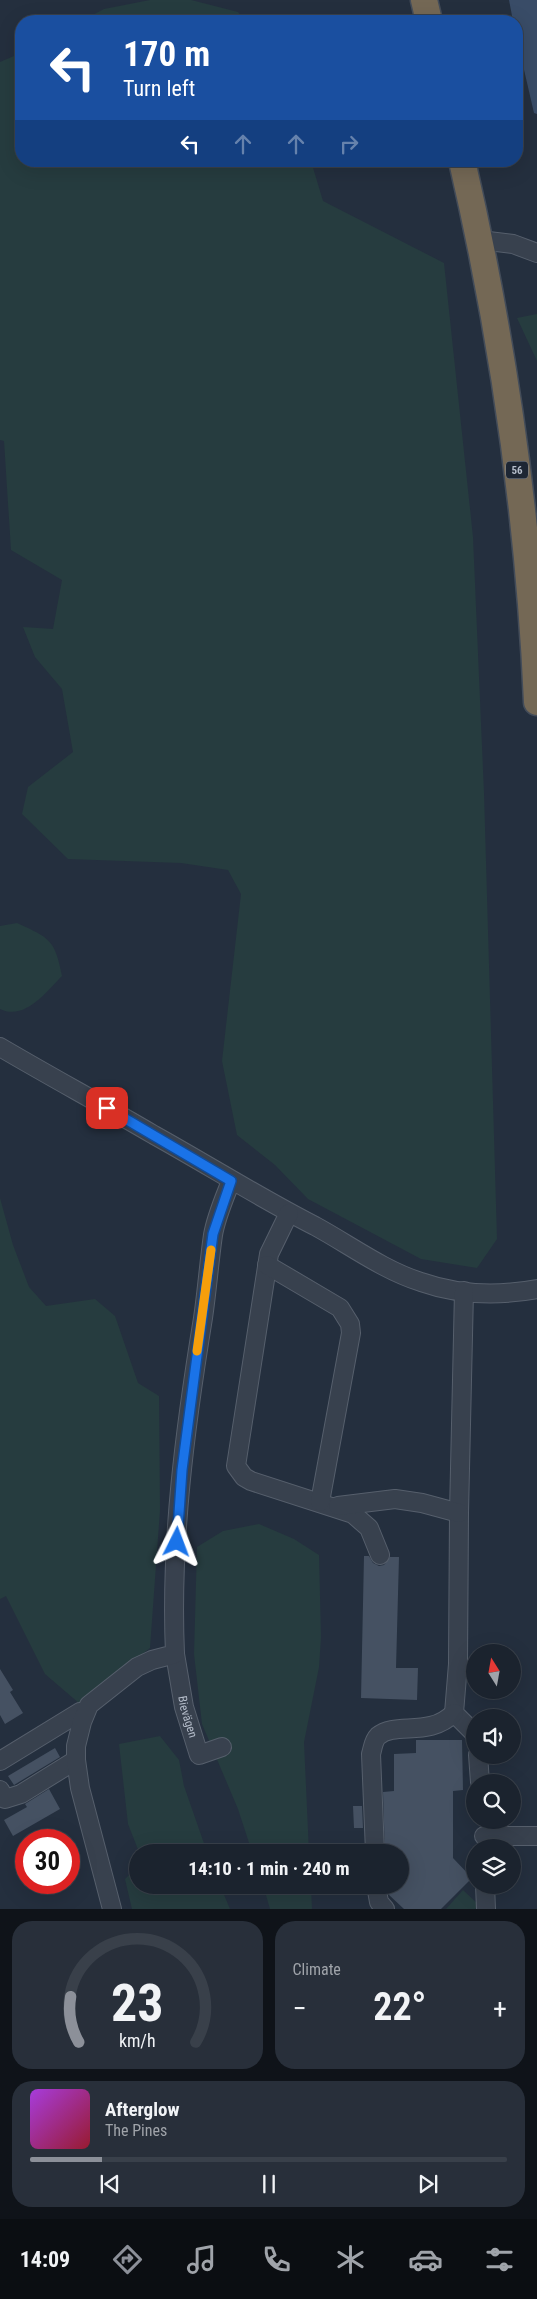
<!DOCTYPE html>
<meta charset="utf-8">
<style>
body{margin:0;font-family:"Roboto Condensed",sans-serif;background:#282f3a;color:#f1f3f6;height:100vh;display:flex;flex-direction:column;font-size:19px;white-space:nowrap}
*{box-sizing:border-box;margin:0}
p{font-size:16px;color:#a0a4aa}
.icon{flex:none;width:28px;height:28px;fill:none;stroke:currentColor;stroke-width:2;stroke-linecap:round;stroke-linejoin:round}
.map{position:relative;height:1909px;overflow:hidden}
.sheet{display:flex;flex-direction:column;gap:12px;padding:12px;background:#0f1319;flex:1}
.sheet>*{flex:none}
.guide{position:absolute;left:15px;top:15px;width:508px;height:152px;border-radius:20px;box-shadow:0 5px 20px #0002,0 0 0 1px #39404a;background:#1a4fa0;color:#fff;overflow:hidden}
.needle{width:32px;rotate:349deg}
.buttons{position:absolute;left:466px;top:1644px;display:grid;gap:10px}
.buttons a{display:grid;place-items:center;width:55px;height:55px;border-radius:50%;background:#1b232e;box-shadow:0 5px 20px #0002,0 0 0 1px #39404a;font-size:25px}
.speed{position:absolute;left:15px;top:1829px;display:flex;gap:10px;font-size:25px;font-weight:700;text-align:center}
.speed>*{display:grid;place-content:center;width:65px;height:65px;border-radius:50%;background:#1b232e;box-shadow:0 5px 20px #0002,0 0 0 1px #39404a;line-height:1}
.speed .limit{border:8px solid #d22;background:#fff;color:#111}
.pin{position:absolute;display:grid;place-items:center;width:42px;height:42px;color:#fff;margin:-21px;border-radius:10px;box-shadow:0 2px 8px #0006}
.me{position:absolute;width:55px;margin:-28px;rotate:3deg;stroke-linejoin:round;filter:drop-shadow(0 0 4px #0008)}
.turn{display:flex;align-items:center;gap:18px;height:105px;padding:0 25px;font-size:22px}
.turn .icon{width:65px;height:65px;stroke-width:2.5}
.turn b{display:block;font-size:35px;line-height:42px}
.lanes{display:flex;align-items:center;height:48px;padding:0 25px;background:#0003;justify-content:center;gap:25px;direction:ltr}
.lanes .off{opacity:.35}
.big{font-size:38px;font-weight:700;line-height:1.1}
.sheet .widget{flex:1;display:flex;flex-direction:column;justify-content:center;gap:8px;min-width:0;padding:0 18px;border-radius:20px;background:#282f3a}
.sheet .dial{align-items:center;gap:0}
.dial svg{height:130px;overflow:visible;fill:none;stroke:#39404a;stroke-width:7;stroke-linecap:round;text-anchor:middle}
.dial text{fill:#f1f3f6;stroke:none}
.song{display:flex;align-items:center;gap:15px}
.cover{width:60px;height:60px;border-radius:8px;background:linear-gradient(135deg,hsl(280 70% 55%),hsl(350 70% 35%))}
.played{height:5px;border-radius:2px;background:linear-gradient(90deg,#8c9099 15%,#39404a 15%)}
.keys{display:flex;justify-content:space-around;direction:ltr}
.heat{display:flex;justify-content:space-between;align-items:center;font-size:28px;direction:ltr}
.sheet .tiles{flex:1;display:grid;gap:12px;grid-template-columns:1fr 1fr}
.widget:last-child{grid-column:span 2}
.trip{position:absolute;left:129px;top:1844px;width:280px;height:50px;border-radius:25px;background:#1b232e;box-shadow:0 5px 20px #0002,0 0 0 1px #39404a;font-weight:700;line-height:50px;text-align:center}
.tab-bar{display:flex;height:80px;justify-content:space-around;align-items:center;background:#0b0e12;color:#a0a4aa}
.tab-bar .icon{width:35px;height:35px}
.tab-bar .selected{color:#8c9099}
.tab-bar b{font-size:22px;color:#f1f3f6}
.map>svg:first-child{display:block}
.green{fill:#263c3f}
.water{fill:#394c67}
.building{fill:#455162}
.lines{fill:none;stroke-linecap:round;stroke-linejoin:round}
.minor-casing{stroke:#565f6c;stroke-width:20}
.highway-casing{stroke:#434c59;stroke-width:29}
.minor{stroke:#38414e;stroke-width:18}
.highway{stroke:#746855;stroke-width:26}
.route-casing{stroke:#114b97;stroke-width:12}
.route{stroke:#1a73e8;stroke-width:9}
.slow{stroke:#f59e0b;stroke-width:9}
.labels{text-anchor:middle;stroke-width:5;stroke-linejoin:round;paint-order:stroke}
.shield{fill:#1d2633;stroke:#878f9c;stroke-width:1}
.shield-label{font-size:11px;font-weight:bold;fill:#b4bcc9}
.street-label{font-size:12px;fill:#b4bcc9;stroke:#1d2633}
</style>
<div class="map">
<svg width="537" height="1909" viewBox="0 0 537 1909">
<rect width="100%" height="100%" fill="#242f3e"/>
<path class="green" d="M150,0H191L238,12L245,21H81L104,9Z
M21,53V161H311L323,201L444,263L473,537L484,793L497,1239L477,1268L421,1259L308,1199L275,1165L237,1135L222,1061L241,894L228,870L181,863L68,859L22,814L28,787L73,752L62,689L35,657L23,627L53,629L62,580L11,550L4,441L0,440V62Z
M537,314V361L517,318Z
M17,923C50,938 55,940 62,976C46,992 25,1021 0,1009V926Z
M0,1198L13,1245L29,1287L46,1306L95,1299L115,1316L138,1383L159,1396L160,1510L150,1648L80,1704L45,1674L6,1596L0,1599Z
M259,1524L294,1539L319,1555L321,1637L319,1667L304,1742L309,1852H252L238,1809L202,1724L194,1654L197,1547L223,1531Z
M160,1736L179,1760L184,1786L207,1852H139L128,1824L119,1744Z
M137,1867L138,1885H220L230,1909H132L125,1879Z
M263,1885H311L312,1909H270Z
M463,1890L479,1905L475,1909H446Z"/>
<path class="water" d="M509,0H537V114L534,113L516,35V21H513Z"/>
<path class="building" d="M364,1556H369L373,1563L379,1566L384,1565L390,1557H399L396,1668H418L417,1700L361,1698Z
M0,1669L13,1690L10,1692L23,1713L5,1724L0,1715Z
M416,1740H462L463,1790L453,1791V1858L472,1878L441,1909H404L388,1894L387,1885H400V1852H385L383,1792L394,1791V1754L416,1753Z
M55,1748L60,1757L14,1785L8,1776Z
M49,1789L60,1809L13,1836L4,1820L27,1807L25,1804Z
M353,1806H362L363,1828H354Z"/>
<g class="lines">
<g class="minor-casing">
<g id="minor">
<path d="M480,240L513,244L537,253"/>
<path d="M0,1047C51,1077 103,1105 154,1135C208,1165 260,1198 315,1226C350,1245 383,1270 421,1282C458,1295 499,1296 537,1289"/>
<path d="M289,1213L269,1254L236,1466L244,1477L251,1481L353,1514L369,1528L380,1555"/>
<path d="M267,1265L340,1308L350,1324L351,1333L320,1502"/>
<path d="M464,1291L459,1513L458,1664L454,1713L475,1734"/>
<path d="M338,1506L395,1499L422,1503L459,1513"/>
<path id="s1" d="M175,1654L184,1707L199,1755L222,1747"/>
<path d="M478,1755L480,1782"/>
<path d="M0,1761L80,1712L85,1713"/>
<path d="M0,1790L5,1799L21,1794L76,1760"/>
<path d="M484,1836H537"/>
<path d="M375,1852L371,1754C373,1748 373,1741 378,1736C396,1721 429,1738 454,1713"/>
<path d="M376,1885L379,1902L385,1909"/>
<path d="M485,1885L486,1909"/>
<path d="M112,1909L80,1788L76,1760V1746L82,1722L89,1705L137,1667L152,1660L175,1654C170,1542 185,1428 203,1318C207,1291 209,1263 213,1235C216,1217 224,1199 231,1181"/>
</g>
</g>
<g class="highway-casing">
<path id="highway" d="M424,0L429,21
M462,161C503,338 529,521 537,702"/>
</g>
<use href="#minor" class="minor"/>
<use href="#highway" class="highway"/>
</g>
<g class="lines">
<g class="route-casing">
<path id="route" d="M107,1108L231,1181L213,1234L182,1470L177,1542"/>
</g>
<use href="#route" class="route"/>
<path class="slow" d="M197,1351L211,1250"/>
</g>
<g class="labels">
<rect class="shield" x="506" y="461.5" width="22" height="17" rx="4"/>
<g class="shield-label">
<text x="517" y="474">56</text>
</g>
<g class="street-label">
<text dy="4" stroke="none"><textPath href="#s1" startOffset="64">Bievägen</textPath></text>
</g>
</g>
</svg>
<div class="buttons">
<a><svg class="needle" viewBox="-14 -14 28 28"><path d="M0-13l5 13h-10z" fill="#e53935"/><path d="M0 13l5-13h-10z" fill="#a0a4aa"/></svg></a>
<a><svg class="icon" aria-label="sound" viewBox="0 0 24 24"><path d="M4 9h4l5-4v14l-5-4H4zM17 9q2 3 0 6"/></svg></a>
<a><svg class="icon" aria-label="search" viewBox="0 0 24 24"><circle cx="10" cy="10" r="6"/><path d="M15 15l6 6"/></svg></a>
<a><svg class="icon" aria-label="layers" viewBox="0 0 24 24"><path d="M12 4l9 5-9 5-9-5zM3 14l9 5 9-5"/></svg></a>
</div>
<div class="speed"><div class="limit">30</div></div>
<div class="pin" style="left:107px;top:1108px;background:#d93025"><svg class="icon" aria-label="arrive" viewBox="0 0 24 24"><path d="M6 21V4h12l-3 4 3 4H6"/></svg></div>
<svg class="me" style="left:177px;top:1542px" viewBox="-20 -20 40 40"><path d="M0-17L14 15 0 8-14 15z" fill="#1a73e8" stroke="#fff" stroke-width="4"/></svg>
<div class="trip">14:10 · 1 min · 240 m</div>
<div class="guide">
<div class="turn"><svg class="icon" aria-label="left" viewBox="0 0 24 24"><path d="M17 20v-9H6M10 6l-5 5 5 5"/></svg><div><b>170 m</b>Turn left</div></div>
<div class="lanes"><svg class="icon" aria-label="left" viewBox="0 0 24 24"><path d="M17 20v-9H6M10 6l-5 5 5 5"/></svg><svg class="icon off" aria-label="ahead" viewBox="0 0 24 24"><path d="M12 20V5M6 11l6-6 6 6"/></svg><svg class="icon off" aria-label="ahead" viewBox="0 0 24 24"><path d="M12 20V5M6 11l6-6 6 6"/></svg><svg class="icon off" aria-label="right" viewBox="0 0 24 24"><path d="M7 20v-9h11M14 6l5 5-5 5"/></svg></div>
</div>
</div>
<section class="sheet">
<div class="tiles">
<div class="widget dial"><svg viewBox="0 0 100 80">
<path d="M14 69A42 42 0 1 1 86 69"/>
<path d="M14 69A42 42 0 0 1 9 41" stroke="#8c9099"/>
<text x="50" y="56" font-size="32" font-weight="700">23</text>
<text x="50" y="72" font-size="11">km/h</text>
</svg></div>
<div class="widget"><p>Climate</p>
<div class="heat"><a>−</a><b class="big">22°</b><a>+</a></div>
</div>
<div class="widget">
<div class="song"><i class="cover"></i><div><b>Afterglow</b><p>The Pines</p></div></div>
<div class="played"></div>
<div class="keys"><svg class="icon" aria-label="previous" viewBox="0 0 24 24"><path d="M18 5L8 12l10 7zM5 5v14"/></svg><svg class="icon" aria-label="pause" viewBox="0 0 24 24"><path d="M8 5v14M16 5v14"/></svg><svg class="icon" aria-label="next" viewBox="0 0 24 24"><path d="M6 5l10 7-10 7zM19 5v14"/></svg></div>
</div>
</div>
</section>
<nav class="tab-bar">
<b>14:09</b>
<svg class="icon selected" aria-label="directions" viewBox="0 0 24 24"><path d="M12 3l9 9-9 9-9-9zM9 14v-3h6M13 9l2 2-2 2"/></svg>
<svg class="icon" aria-label="music" viewBox="0 0 24 24"><path d="M9 18V5l10-2v13"/><circle cx="6" cy="18" r="3"/><circle cx="16" cy="16" r="3"/></svg>
<svg class="icon" aria-label="phone" viewBox="0 0 24 24"><path d="M5 4h4l2 5-3 2q2 4 5 5l2-3 5 2v4C11 20 4 13 5 4z"/></svg>
<svg class="icon" aria-label="climate" viewBox="0 0 24 24"><path d="M12 3v18M4 7l16 10M4 17L20 7"/></svg>
<svg class="icon" aria-label="car" viewBox="0 0 24 24"><path d="M5 17H2v-5l4-1 3-4h7l3 4 3 1v5h-3M9 17h6M6 11h13"/><circle cx="7" cy="17" r="2"/><circle cx="17" cy="17" r="2"/></svg>
<svg class="icon" aria-label="filters" viewBox="0 0 24 24"><path d="M4 7h16M4 17h16"/><circle cx="9" cy="7" r="2"/><circle cx="15" cy="17" r="2"/></svg>
</nav>
